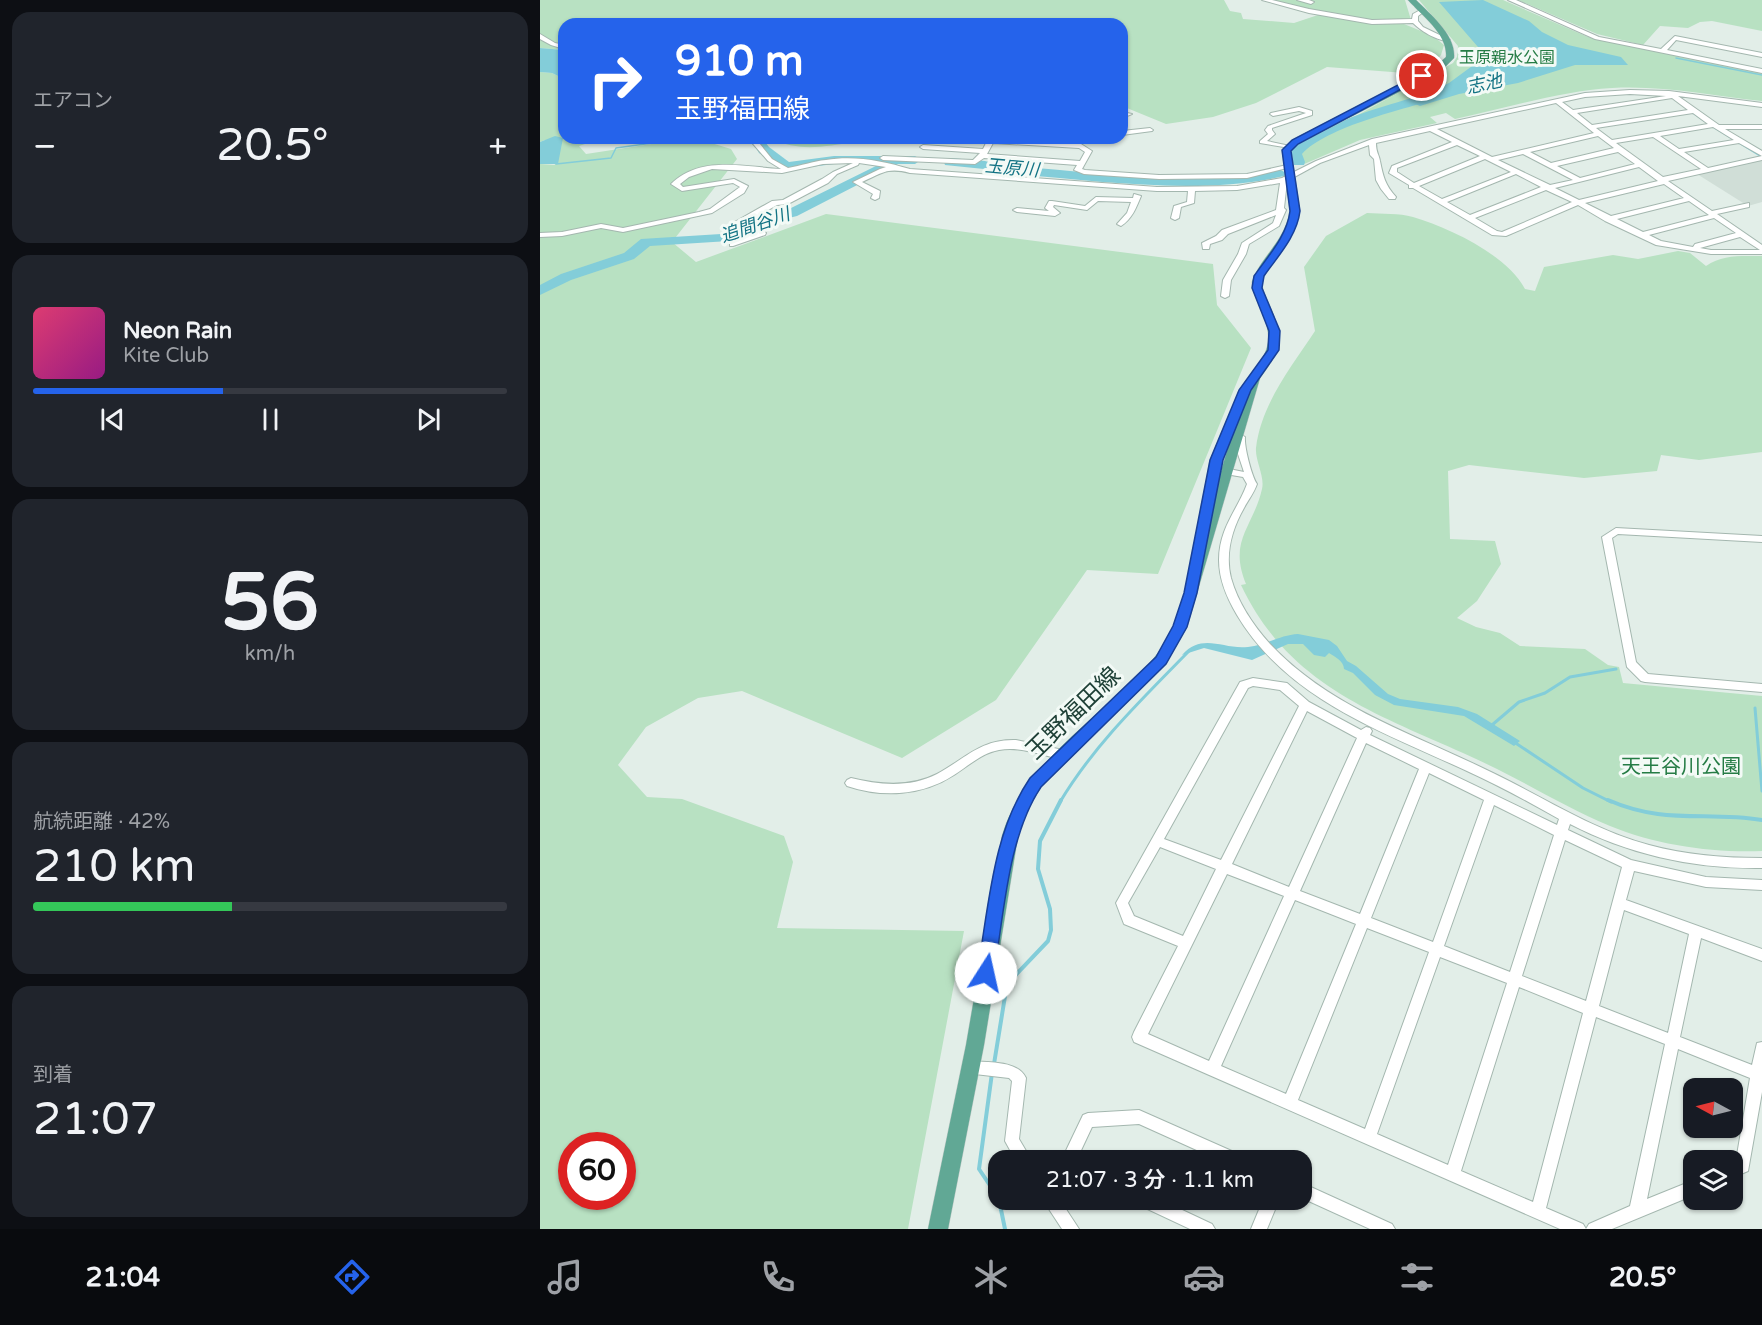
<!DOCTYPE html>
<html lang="ja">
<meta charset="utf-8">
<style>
body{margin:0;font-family:"Varela Round","Noto Sans JP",sans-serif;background:#20242c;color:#f1f3f6;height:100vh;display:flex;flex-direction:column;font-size:22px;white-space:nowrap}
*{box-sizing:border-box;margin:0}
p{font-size:20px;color:#9ea1a6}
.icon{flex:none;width:33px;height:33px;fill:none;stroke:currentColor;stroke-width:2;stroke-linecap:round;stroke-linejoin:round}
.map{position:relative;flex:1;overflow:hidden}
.side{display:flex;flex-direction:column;gap:12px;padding:12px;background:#0d0f14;width:540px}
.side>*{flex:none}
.guide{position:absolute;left:18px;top:18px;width:570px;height:126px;border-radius:18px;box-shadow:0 2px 4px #0004;background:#2563eb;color:#fff;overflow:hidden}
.needle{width:39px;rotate:277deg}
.controls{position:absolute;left:1143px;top:1078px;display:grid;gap:12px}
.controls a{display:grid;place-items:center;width:60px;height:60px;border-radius:12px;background:#171b24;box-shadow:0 2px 4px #0004;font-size:30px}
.speed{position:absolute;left:18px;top:1132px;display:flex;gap:12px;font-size:30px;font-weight:700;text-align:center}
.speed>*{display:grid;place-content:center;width:78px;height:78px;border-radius:50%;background:#171b24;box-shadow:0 2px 4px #0004;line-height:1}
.speed .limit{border:9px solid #d22;background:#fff;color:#111}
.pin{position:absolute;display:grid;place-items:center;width:51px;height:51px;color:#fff;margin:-26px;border:3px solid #fff;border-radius:50%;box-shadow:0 2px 6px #0007}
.me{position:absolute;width:66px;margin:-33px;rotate:10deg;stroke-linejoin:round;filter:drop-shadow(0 0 4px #0008)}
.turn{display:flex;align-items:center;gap:21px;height:126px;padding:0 18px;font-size:27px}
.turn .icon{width:78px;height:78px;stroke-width:2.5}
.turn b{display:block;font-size:42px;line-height:51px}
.big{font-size:45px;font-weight:600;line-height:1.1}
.side .widget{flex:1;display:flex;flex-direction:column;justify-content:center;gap:9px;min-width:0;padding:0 21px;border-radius:18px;background:#20242c}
.side .dial{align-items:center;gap:0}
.dial b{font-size:78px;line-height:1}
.song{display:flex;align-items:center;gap:18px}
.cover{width:72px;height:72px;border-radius:9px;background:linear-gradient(135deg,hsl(340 70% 55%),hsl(310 70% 35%))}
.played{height:6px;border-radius:3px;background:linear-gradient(90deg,#2563eb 40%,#363941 40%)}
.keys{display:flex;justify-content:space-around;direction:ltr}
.heat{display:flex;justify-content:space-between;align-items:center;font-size:33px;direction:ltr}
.charge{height:9px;border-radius:4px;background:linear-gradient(90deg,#34c759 42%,#363941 0)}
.trip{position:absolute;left:448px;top:1150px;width:324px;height:60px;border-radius:18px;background:#171b24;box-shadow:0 2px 4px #0004;font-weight:600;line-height:60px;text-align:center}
.tab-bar{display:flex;height:96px;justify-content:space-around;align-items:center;background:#090b0e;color:#9ea1a6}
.tab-bar .icon{width:42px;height:42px}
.tab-bar .selected{color:#2563eb}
.tab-bar b{font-size:27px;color:#f1f3f6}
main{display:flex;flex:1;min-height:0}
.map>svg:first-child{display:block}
.built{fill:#d0ded7}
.green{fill:#b8e1c2;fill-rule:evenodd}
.water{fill:#83cdd9}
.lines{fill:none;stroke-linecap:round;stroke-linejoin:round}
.stream-far2{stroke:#83cdd9;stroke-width:1.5}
.stream-far1{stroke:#83cdd9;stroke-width:3}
.stream{stroke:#83cdd9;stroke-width:4}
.river{fill:#83cdd9;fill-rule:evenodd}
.minor-casing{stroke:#a4b7af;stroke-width:2}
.major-casing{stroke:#c0cac7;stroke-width:1}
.minor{fill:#fff;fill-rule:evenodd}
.major{fill:#61a895;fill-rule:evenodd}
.route{fill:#2563eb;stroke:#184099;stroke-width:1.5}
.labels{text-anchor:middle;stroke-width:6;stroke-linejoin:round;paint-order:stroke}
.far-park-label{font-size:16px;fill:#257c45;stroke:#f3faf6}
.far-water-label{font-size:18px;font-style:italic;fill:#127384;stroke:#f3faf6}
.park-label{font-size:20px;fill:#257c45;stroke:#f3faf6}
.near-street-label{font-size:24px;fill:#1f4137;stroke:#f3faf6}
</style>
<main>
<section class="side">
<div class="widget"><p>エアコン</p>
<div class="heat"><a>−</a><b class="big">20.5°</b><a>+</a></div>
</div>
<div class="widget">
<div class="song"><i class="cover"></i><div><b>Neon Rain</b><p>Kite Club</p></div></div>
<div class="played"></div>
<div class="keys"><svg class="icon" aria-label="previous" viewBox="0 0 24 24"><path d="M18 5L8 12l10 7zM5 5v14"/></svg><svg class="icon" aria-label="pause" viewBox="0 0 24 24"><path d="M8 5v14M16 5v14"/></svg><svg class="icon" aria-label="next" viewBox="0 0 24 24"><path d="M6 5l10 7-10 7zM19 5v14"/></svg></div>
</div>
<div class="widget dial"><b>56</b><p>km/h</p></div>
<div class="widget"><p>航続距離 · 42%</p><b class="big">210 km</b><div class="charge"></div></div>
<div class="widget"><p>到着</p><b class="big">21:07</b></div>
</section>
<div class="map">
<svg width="1222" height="1229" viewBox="0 0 1222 1229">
<rect width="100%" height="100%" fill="#e2eee8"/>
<path class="built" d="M1222,159V202L1208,206L1157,174Z"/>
<path class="green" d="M0,0H684L690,11L701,13L703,19L754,23L784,13L729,0H865L871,20L857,21C874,29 890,32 904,45L901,55L892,65L878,74L787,67L716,103L673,117L626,124L582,106V24H24V50L0,48Z
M879,0H963L1048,37L1222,73V101C1172,96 1123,85 1072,88C1020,91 967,108 915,119L906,113L890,117L897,123L820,140L762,165L752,161L751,151L766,139L781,135L913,63L917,57L918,46Z
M978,0H1222V31L1172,21L1160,22L1148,28L1120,26L1103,45L1057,34Z
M0,72L12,73L24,79V138H63L39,146L46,154L131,141L168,142L191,149L197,159L132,242L156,262L286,214L673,264L677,305L711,348L618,574L547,570L456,700L362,758L202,691L158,698L106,727L78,765L107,797L142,799L244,836L253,862L237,928L424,931L368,1229H0V164L15,165L5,140L0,142ZM32,1146H82V1197H32Z
M230,138L384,140L382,144C361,144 338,140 317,142C283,146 262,153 230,138Z
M827,213C842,214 859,213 873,217C910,228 967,255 985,289L995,291L1004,267L1073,255L1098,259L1138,251L1150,253L1166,266C1183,254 1202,256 1222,256V452L1159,460L1121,455L1117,471L1044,478L929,465L908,471L910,539L955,541L961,564L937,601L917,618L936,627L960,633L980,646L1045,649L1068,665L1079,667L1083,683L1222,696V851C1172,853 1116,845 1070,826C1031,810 995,788 957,769C856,719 754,697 701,585L706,584C688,540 713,528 722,489C725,476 715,461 716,448C721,404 752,366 775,331L764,267L786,236Z"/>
<path class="water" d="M943,0L989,21L1002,32L1028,45L1081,57L1088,65H1035L978,83L919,94L880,106L869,101L909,83L939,61L938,47L899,2Z
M0,48L24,50V79L12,73L0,72Z
M15,136L23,138L18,164H0V142Z
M758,634L789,640L797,646L807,661L816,666L848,694L860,699L918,707L937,714L980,741L974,746L924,716L854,705L835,695L813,673L804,669C804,661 795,657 789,653L785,657L774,655L763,644H748L712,660L664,648L642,655C663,632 683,650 708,647C726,645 740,635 758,634Z"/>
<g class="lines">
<path class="stream-far2" d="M1136,58L1222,75
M1150,111L1164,121
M1170,125L1222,157
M16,164L71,158L76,148L149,138"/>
<path class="stream-far1" d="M1215,708L1222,791
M952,725L979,702L1005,693L1030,677L1076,669
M974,742L1043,788L1071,802
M520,802C554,745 603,698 649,651"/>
<path class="stream" d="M1068,800C1125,825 1165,811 1222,820
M454,1064L467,984L508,941L511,930L510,909L498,869L500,841L521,800
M452,1073L439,1169L459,1199
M459,1200L465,1229"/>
<path class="river" d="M898,91L904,95L902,98C866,108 786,127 762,154L765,162L764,165H754L749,154C771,124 861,101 898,91Z
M210,138H222L229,147L249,162L294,156H375L381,160L375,164H358L257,216L212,227L189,241L110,246L94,259L31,280L0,295V285L21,274L84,253L101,239L181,234L202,221L247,210L340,164H294L246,170L219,153Z
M410,158L445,161L459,165C551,172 647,186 739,169L746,173L744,176C659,197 545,179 458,173L444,169L405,165L404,162L405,159Z"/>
<g class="minor-casing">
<path id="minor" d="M722,0H732L769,9L832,20L872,19L873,14L882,9L885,11L878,16V21L883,27L910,40C900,43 881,31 873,23L832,24L769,13Z
M757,0H769L774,2L771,4Z
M968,0H976L1059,37L1121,49L1135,36L1222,53V57L1136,40L1127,50L1222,69V73L1055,39Z
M0,34L15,43L24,45V49L11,45L0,39Z
M1090,90L1129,91L1222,103V107L1138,96L1179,125H1222V129H1185L1222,151V160L1128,181L1172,211L1209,203V207L1177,214L1222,245V254H1171L1116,245L1065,221L1038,205L966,236L952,235L873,188H869V185L849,173L852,166L912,142L890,131L836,143C836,153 839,154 840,161C843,176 845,185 856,197L855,199H849L841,189L836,180L834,159L830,155L829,145L780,163L747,181L744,208L746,210L739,226L709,244L706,254L691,280L689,296L685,298L681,296L683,280L698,254L702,243L733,223L736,215L688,234L682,240L670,244L669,249H663L662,243L676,236L682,230L736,210L740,183L697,190L655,191L654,203L641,207L639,218L635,220L631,218L634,206L647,202L648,191H617L370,173C348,167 342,173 322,182L340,191L339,198L335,200L331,198L333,194L313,182L340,169L346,167L319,163L318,165L297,174L288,183L248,204L237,205L214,218L216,223L226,233L225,235L193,246H190V242L217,232L208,221L196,227L192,225L193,223L232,201L243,200L282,179L293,172L313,163L283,164L242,173L172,169L149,177L140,184L143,187L194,179L208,186L204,193L172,213L83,232L61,228L22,236L0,237V233L22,232L61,224L83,228L159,212L170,209L200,187L193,183L142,191L131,184C161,155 204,167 241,169L228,161L208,138H215L232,159L248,168C261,166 273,161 286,160C314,155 343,161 370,169L617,187L697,186L742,178L776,161L832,139L1045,93ZM1090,94L1126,96L1033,110L1022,102L1045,97ZM1132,98L1148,110L1052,125L1037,113ZM1016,103L1054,133L952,157L897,129ZM1153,113L1168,124L1072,140L1056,128ZM1173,127L1194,140L1139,149L1120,136ZM1058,136L1074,148L1011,163L990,152ZM1113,137L1161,169L1123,177L1076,143ZM1199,143L1222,156L1168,168L1144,152ZM917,145L940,156L874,183L857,172V168ZM1078,152L1095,164L1040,178L1017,166ZM983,154L1033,180L1010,185L958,160ZM945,159L971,172L902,199L879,186ZM1099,167L1118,181L1039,200L1015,188ZM976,174L1001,187L930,215L907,202ZM1124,184L1144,198L1071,216L1045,203ZM1006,190L1032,202L962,232L957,231L935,218ZM1149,201L1169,215L1103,232L1077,219ZM1174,218L1196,233L1155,244L1153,247L1121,241L1109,235ZM1200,237L1220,250H1171L1160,248Z
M759,107L772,111V115L732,128V130L735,134L727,141L750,146V148L720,143V141L728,134L725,130L728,126L766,113L759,111L733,116L730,114L731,113Z
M587,113L592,114L582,118V114Z
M610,128L613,130L612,131L582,135V131Z
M392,138H432L541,144L552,151L542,169L545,170L619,175L707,174L747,165L751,167L707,178L619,179L544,174L534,170L537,165L444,158L435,164L343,160L340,158L343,156L433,160L440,153L383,149L380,147L383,145L443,149L446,143L395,140ZM453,143L539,148L545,152L540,161L447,154Z
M594,194L601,196C596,208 592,219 581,226L577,224L587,213L591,202L558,201L547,210L514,205L513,207L520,213L515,216L477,212L473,210L477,208L509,211L505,208L509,201H512L545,206L556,197L593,198Z
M700,434L705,437C704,447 712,477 717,484C714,493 708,500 704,508C692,529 685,554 691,578C698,603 713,625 730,644C791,709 875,734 953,773C1005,798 1053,830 1109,845C1146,855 1184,858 1222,858V868C1154,869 1090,855 1030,824L1028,830L1091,860L1166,877L1222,880V890L1166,887L1094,871L1086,900L1222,949V961L1161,938L1140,1037L1212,1065L1217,1043L1222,1042V1092L1208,1171L1192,1178V1163L1196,1161L1210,1078L1138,1049L1107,1199L1154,1180V1195L1072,1229H1046L1049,1224L1090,1206L1125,1044L1056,1017L1006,1208L1043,1224L1046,1229H1020L594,1042L592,1037L594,1032L638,946L584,924L576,903L700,682L713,678L747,683L769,702L821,730L826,727L830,728L832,731L830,735L1017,825L1019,819C989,802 958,785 927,771C843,732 747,699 697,615C687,598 679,580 679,560C679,528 697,511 707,484L703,477L674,472L669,469L674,466L704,472L696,448L695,437ZM713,686L740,690L759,706L681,860L624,839L708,688ZM767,711L817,738L749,887L692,864ZM826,743L879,769L820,914L760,891ZM889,773L944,800L893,942L831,918ZM954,805L1014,835L970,972L904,946ZM1025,840L1082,867L1046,1001L982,976ZM620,847L676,869L643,936L594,916L588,903ZM687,874L744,896L669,1061L608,1034ZM755,900L816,924L746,1094L681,1066ZM1084,910L1149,934L1128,1033L1059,1006ZM827,928L889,952L825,1129L758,1100ZM900,957L967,983L908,1165L837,1134ZM979,987L1043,1013L993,1202L921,1171Z
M1076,528L1222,536V542L1078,534L1072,538L1096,662L1108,674L1222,684V692L1105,682L1101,681L1087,667L1062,537Z
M476,740L523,750L527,752L529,755L527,758L523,760C502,755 480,746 459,750C442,753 428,766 414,775C382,796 343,798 307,786L305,783L307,780L311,778C339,785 370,788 397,774C425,759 440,739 476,740Z
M431,1061C448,1063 478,1060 486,1078L479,1139L492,1161H476L465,1141L472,1081L469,1078L426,1073L424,1068L426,1063Z
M599,1110L703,1156L705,1161H681L599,1124L552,1127L536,1161H521L543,1115L548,1113Z
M762,1183L852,1224L855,1229H830L762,1198Z
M503,1200H520L539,1229H522Z
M596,1200H621L672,1224L675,1229H650L599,1205Z
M723,1200H739L727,1229H711Z"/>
</g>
<g class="major-casing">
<path id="major" d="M868,0H876C891,15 916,35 914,58L902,70L758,144L751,151L760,211C753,244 731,256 722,282C722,290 726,297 729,304C744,338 742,349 720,378L647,627L625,665L501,787L482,819L478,836L444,1045L408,1229H388L426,1045L462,836C484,760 565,716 614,658C640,628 652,566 664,527L658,523L670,460L689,415L691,413L699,412L706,388L703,385C725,356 737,346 721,309C717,300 712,291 712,282C721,256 744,243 750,211L742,150L752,140L896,66L906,57C908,34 882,16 868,0ZM690,441L679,478L682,460Z"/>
</g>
<use href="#minor" class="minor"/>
<use href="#major" class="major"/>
</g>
<path class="route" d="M879,74L886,76L758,144L751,151L760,211C757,236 738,256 724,276L722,288L740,331L739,350L711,390L683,460L657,593L647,627L626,664L501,787C468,836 464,914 454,973L452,978L446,980L439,978L437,973C449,907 452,834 490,778L616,657L633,626L644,593L670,460L699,390L728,350L729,331L712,288L714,276C728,256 747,236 750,211L742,150L752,140Z"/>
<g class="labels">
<g class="far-park-label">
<text x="967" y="63">玉原親水公園</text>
</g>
<g class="far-water-label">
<text transform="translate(944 84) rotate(-12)" y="6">志池</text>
<text transform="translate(472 168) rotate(5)" y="6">玉原川</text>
<text transform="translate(215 225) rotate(-19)" y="6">追間谷川</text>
</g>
<g class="park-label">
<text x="1141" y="773">天王谷川公園</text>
</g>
<g class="near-street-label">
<text transform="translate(533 713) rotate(-44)" y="8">玉野福田線</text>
</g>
</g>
</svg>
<div class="controls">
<a><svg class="needle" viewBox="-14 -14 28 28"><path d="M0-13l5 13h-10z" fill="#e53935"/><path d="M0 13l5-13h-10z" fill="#9ea1a6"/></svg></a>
<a><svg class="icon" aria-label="layers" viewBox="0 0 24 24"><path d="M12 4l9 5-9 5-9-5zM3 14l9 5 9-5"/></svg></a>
</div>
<div class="speed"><div class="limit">60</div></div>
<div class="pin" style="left:882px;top:76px;background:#d93025"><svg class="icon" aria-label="arrive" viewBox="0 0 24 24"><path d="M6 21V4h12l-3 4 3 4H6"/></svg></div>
<svg class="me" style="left:446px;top:973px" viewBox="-20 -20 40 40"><circle r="19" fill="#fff"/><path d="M0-13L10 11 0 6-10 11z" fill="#2563eb"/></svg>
<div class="trip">21:07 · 3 分 · 1.1 km</div>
<div class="guide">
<div class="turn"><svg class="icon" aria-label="right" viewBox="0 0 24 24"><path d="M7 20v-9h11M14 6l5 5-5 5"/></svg><div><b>910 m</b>玉野福田線</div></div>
</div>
</div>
</main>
<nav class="tab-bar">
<b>21:04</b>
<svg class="icon selected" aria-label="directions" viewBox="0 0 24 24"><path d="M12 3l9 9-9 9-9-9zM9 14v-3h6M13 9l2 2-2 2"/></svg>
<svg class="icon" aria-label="music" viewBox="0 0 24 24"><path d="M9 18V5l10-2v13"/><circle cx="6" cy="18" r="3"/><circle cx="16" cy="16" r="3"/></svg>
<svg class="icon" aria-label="phone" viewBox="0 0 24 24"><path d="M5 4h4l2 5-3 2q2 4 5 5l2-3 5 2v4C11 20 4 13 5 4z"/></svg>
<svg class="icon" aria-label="climate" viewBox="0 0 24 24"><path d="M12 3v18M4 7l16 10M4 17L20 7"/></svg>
<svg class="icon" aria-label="car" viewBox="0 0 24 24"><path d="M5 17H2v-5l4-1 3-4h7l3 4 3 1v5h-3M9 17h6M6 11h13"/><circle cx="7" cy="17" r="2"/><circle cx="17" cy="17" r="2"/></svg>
<svg class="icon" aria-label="filters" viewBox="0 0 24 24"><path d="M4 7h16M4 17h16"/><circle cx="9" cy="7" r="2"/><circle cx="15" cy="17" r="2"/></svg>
<b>20.5°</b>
</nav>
